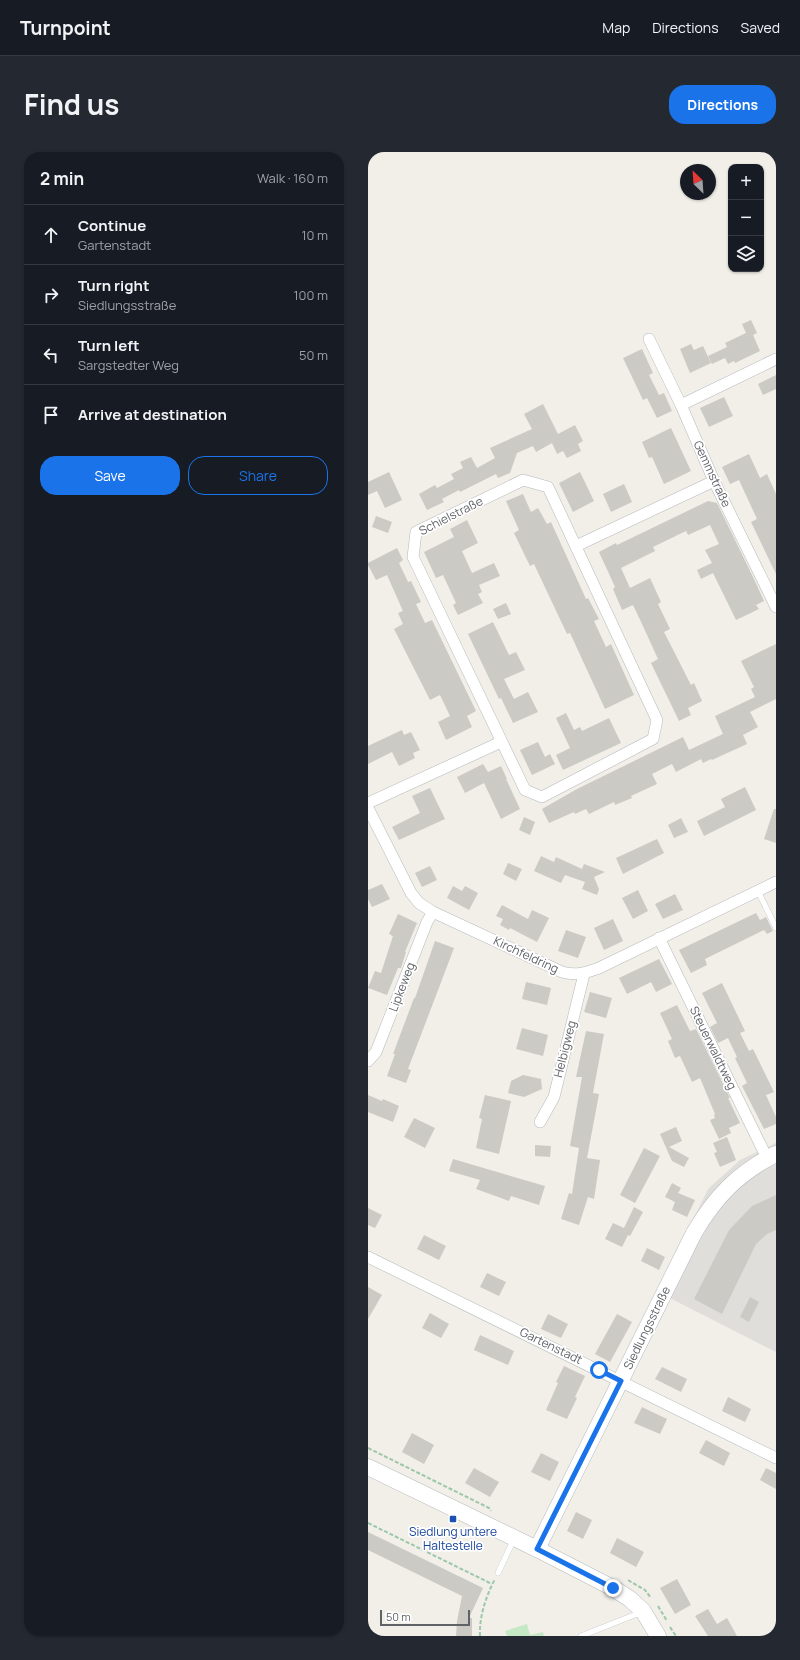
<!DOCTYPE html>
<html lang="en">
<head>
<meta charset="utf-8">
<style>
	:root { --surface:#171b24; --page:#242831; --text:#f1f3f6; --muted:#9ea1a6; --line:#363941; --accent:#1a73e8 }
	body { margin:0; font-family:Manrope,sans-serif; background:var(--page); color:var(--text) }
	.controls { position:absolute; right:12px; top:12px; display:grid; overflow:hidden; border-radius:8px; box-shadow:0 1px 3px #0004 }
	.controls button { width:36px; height:36px; display:grid; place-items:center; padding:0; border:0; border-bottom:1px solid var(--line); background:var(--surface); color:var(--text); font:20px sans-serif }
	.compass { position:absolute; left:312px; top:12px; width:36px; height:36px; border-radius:50%; background:var(--surface); box-shadow:0 1px 3px #0004; rotate:335deg }
	.scale { position:absolute; left:12px; bottom:10px; width:90px; box-sizing:border-box; padding-left:4px; border:2px solid #5f6368; border-top:0; font-size:11px; line-height:14px; white-space:nowrap; color:#5f6368; -webkit-text-stroke:3px #fff; paint-order:stroke }
	.stop { position:absolute; width:12px; height:12px; margin:-9px; border:3px solid #1a73e8; border-radius:50%; background:#fff }
	.stop.end { background:#1a73e8; border-color:#fff; box-shadow:0 1px 4px #0008 }
	.list { margin:0; padding:0; list-style:none }
	h2 { display:flex; justify-content:space-between; align-items:center; height:52px; margin:0; padding:0 16px; font-size:17px }
	h2 small { font-size:13px; font-weight:400; color:var(--muted) }
	.list li { display:grid; grid-template-columns:26px 1fr auto; gap:12px; align-items:center; box-sizing:border-box; height:60px; padding:0 16px; border-top:1px solid var(--line) }
	.list b { display:block; font-size:15px; white-space:nowrap }
	.list p { margin:0; font-size:13px; white-space:nowrap; color:var(--muted) }
	.list em { font-size:13px; font-style:normal; color:var(--muted) }
	.actions { display:flex; gap:8px; padding:12px 16px }
	.actions a { flex:1; padding:9px 0; border:1px solid var(--accent); border-radius:16px; text-align:center; font-size:14px; color:var(--accent) }
	.actions .main { background:var(--accent); color:#fff }
	.icon { flex:none; width:22px; height:22px; fill:none; stroke:currentColor; stroke-width:2; stroke-linecap:round; stroke-linejoin:round }
	.map { position:relative; flex:none; width:408px; height:1484px; overflow:hidden; border-radius:16px }
	header { display:flex; align-items:center; gap:24px; box-sizing:border-box; height:56px; padding:0 20px; background:var(--surface); border-bottom:1px solid var(--line) }
	header strong { font-size:19px }
	nav { display:flex; gap:22px; margin-inline-start:auto; font-size:14px }
	.intro { display:flex; align-items:center; justify-content:space-between; box-sizing:border-box; height:96px; padding:0 24px }
	h1 { margin:0; font-size:28px }
	.button { padding:10px 18px; border-radius:16px; background:var(--accent); color:#fff; font-size:14px; font-weight:700 }
	main { display:flex; gap:24px; padding:0 24px }
	aside { flex:1; background:var(--surface); border-radius:16px; box-shadow:0 1px 3px #0004 }
	.map>svg:first-child { display:block }
	.industrial { fill:#e0deda }
	.green { fill:#c5e8c5 }
	.building { fill:#cccac5 }
	.lines { fill:none; stroke-linecap:round; stroke-linejoin:round }
	.lane-casing { stroke:#b5b8bc; stroke-width:6 }
	.street-casing { stroke:#b5b8bc; stroke-width:12 }
	.secondary-casing { stroke:#b6babf; stroke-width:17 }
	.path { stroke:#9cc7a9; stroke-width:2; stroke-dasharray:4 2; stroke-linecap:butt }
	.lane { stroke:#fff; stroke-width:5.5 }
	.street { stroke:#fff; stroke-width:11 }
	.secondary { stroke:#fff; stroke-width:16 }
	.route { stroke:#1a73e8; stroke-width:5 }
	.transit-dot { fill:#1a4fb4; stroke:#fff; stroke-width:1.5 }
	.labels { text-anchor:middle; stroke-width:3.5; stroke-linejoin:round; paint-order:stroke }
	.street-label { font-size:12px; fill:#5f6368; stroke:#fff }
	.transit-label { font-size:12px; fill:#164399; stroke:#fff }
</style>
</head>
<body>
<header>
<strong>Turnpoint</strong>
<nav><a>Map</a><a>Directions</a><a>Saved</a></nav>
</header>
<div class="intro"><h1>Find us</h1><a class="button">Directions</a></div>
<main>
<aside>
<h2>2 min<small>Walk · 160 m</small></h2>
<ul class="list">
<li><svg class="icon" aria-label="ahead" viewBox="0 0 24 24"><path d="M12 20V5M6 11l6-6 6 6"/></svg><div><b>Continue</b><p>Gartenstadt</p></div><em>10 m</em></li>
<li><svg class="icon" aria-label="right" viewBox="0 0 24 24"><path d="M7 20v-9h11M14 6l5 5-5 5"/></svg><div><b>Turn right</b><p>Siedlungsstraße</p></div><em>100 m</em></li>
<li><svg class="icon" aria-label="left" viewBox="0 0 24 24"><path d="M17 20v-9H6M10 6l-5 5 5 5"/></svg><div><b>Turn left</b><p>Sargstedter Weg</p></div><em>50 m</em></li>
<li><svg class="icon" aria-label="arrive" viewBox="0 0 24 24"><path d="M6 21V4h12l-3 4 3 4H6"/></svg><div><b>Arrive at destination</b></div></li>
</ul>
<div class="actions"><a class="main">Save</a><a>Share</a></div>
</aside>
<div class="map">
<svg width="408" height="1484" viewBox="0 0 408 1484">
	<rect width="100%" height="100%" fill="#f1efe8"/>
	<polygon class="industrial" points="408,991 408,1200 290,1140 340,1037 372,1008"/>
	<polygon class="green" points="159,1472 162,1483 175,1480 176,1484 139,1484 137,1479"/>
	<g class="building">
		<polygon points="383,168 389,181 385,183 392,199 367,211 366,209 360,212 357,206 344,212 340,204 359,195 357,191 378,181 374,172"/>
		<polygon points="323,192 326,198 335,194 343,211 322,221 312,197"/>
		<polygon points="274,197 285,221 281,223 291,243 296,241 304,259 289,266 279,246 275,248 255,206"/>
		<polygon points="408,223 408,237 395,243 390,232"/>
		<polygon points="356,245 365,264 341,275 332,256"/>
		<polygon points="175,252 190,282 207,273 215,289 210,292 213,299 199,306 195,299 189,302 184,291 168,300 165,294 149,301 142,321 130,326 128,322 92,340 91,338 74,347 76,350 59,358 51,342 67,333 69,336 86,327 83,322 95,316 92,310 103,305 109,316 127,306 122,296 164,277 156,262"/>
		<polygon points="303,276 323,319 296,332 284,305 281,306 274,290"/>
		<polygon points="381,302 392,326 399,322 408,342 408,422 383,370 389,367 371,328 362,332 354,315"/>
		<polygon points="21,320 34,348 17,356 9,339 0,343 0,330"/>
		<polygon points="212,320 226,349 205,360 191,331"/>
		<polygon points="256,332 264,350 243,360 235,342"/>
		<polygon points="155,342 163,360 170,356 179,372 183,370 218,447 220,446 231,467 226,469 238,495 243,492 266,543 237,557 202,481 199,482 166,412 162,414 146,381 151,378 138,349"/>
		<polygon points="340,349 349,351 386,427 396,449 388,453 391,457 368,468 345,421 333,427 329,418 344,411 337,398 351,392 342,373 320,383 318,379 285,395 287,399 253,416 262,436 282,426 293,450 290,452 302,477 296,480 323,533 326,531 334,549 320,556 323,563 311,569 283,511 290,507 274,472 265,453 254,458 245,437 247,435 231,400 248,391 249,393"/>
		<polygon points="8,364 24,370 20,381 4,375"/>
		<polygon points="99,368 110,391 94,399 104,421 126,411 132,424 111,433 114,440 110,442 115,451 90,463 85,453 88,451 75,423 68,426 56,400 86,385 82,377"/>
		<polygon points="29,396 35,408 31,411 40,430 43,429 53,450 48,452 57,471 64,468 108,559 99,564 104,575 78,588 70,570 82,564 72,543 62,548 26,477 35,472 30,461 35,459 19,423 8,428 0,413 0,411"/>
		<polygon points="138,451 143,462 130,467 125,457"/>
		<polygon points="125,470 141,503 148,500 157,518 136,527 146,547 160,540 170,560 145,571 133,546 131,547 100,482"/>
		<polygon points="408,492 408,547 382,560 390,575 375,583 379,592 344,608 343,607 335,611 333,607 308,620 304,612 284,622 289,632 263,644 264,646 247,653 246,650 221,662 218,657 207,662 206,660 181,671 174,657 209,637 315,585 321,598 355,582 347,564 387,545 383,537 386,535 373,509"/>
		<polygon points="198,561 206,578 212,575 214,579 241,566 253,591 195,618 188,603 202,596 188,566"/>
		<polygon points="34,578 36,583 43,580 52,598 45,601 47,606 31,614 24,600 0,612 0,594"/>
		<polygon points="170,590 177,605 182,602 187,612 164,623 152,598"/>
		<polygon points="115,612 120,620 133,614 139,627 138,627 152,657 133,667 116,631 97,641 89,625"/>
		<polygon points="377,635 388,658 336,684 329,669 357,655 353,647"/>
		<polygon points="62,636 77,667 31,688 24,675 52,661 44,644"/>
		<polygon points="406,657 408,657 408,691 396,687"/>
		<polygon points="156,665 167,670 162,683 151,678"/>
		<polygon points="313,666 320,680 306,686 300,673"/>
		<polygon points="289,687 296,701 255,722 248,706"/>
		<polygon points="173,704 186,710 188,705 214,717 216,712 237,720 226,725 231,737 229,743 214,737 217,730 197,723 193,731 166,719"/>
		<polygon points="140,711 154,717 148,729 135,722"/>
		<polygon points="62,714 69,728 54,735 47,721"/>
		<polygon points="14,732 22,747 4,755 0,747 0,738"/>
		<polygon points="85,734 94,739 97,734 110,741 101,758 79,746"/>
		<polygon points="270,738 280,759 265,767 254,746"/>
		<polygon points="307,742 315,758 295,767 287,752"/>
		<polygon points="134,753 160,767 164,758 181,766 169,790 142,776 141,778 132,773 135,767 128,764"/>
		<polygon points="388,761 392,768 398,765 405,779 399,782 396,778 337,807 339,813 323,821 311,798"/>
		<polygon points="30,762 49,771 37,800 38,800 33,816 30,816 19,843 0,836 7,819 13,821 25,784 21,782"/>
		<polygon points="245,767 255,789 236,798 226,776"/>
		<polygon points="198,778 218,785 210,806 190,799"/>
		<polygon points="67,789 86,796 40,917 43,918 38,931 19,924 27,902 25,902 46,846 47,846"/>
		<polygon points="291,807 304,832 288,840 283,830 259,842 251,826"/>
		<polygon points="158,830 183,836 179,853 154,847"/>
		<polygon points="354,831 377,879 372,881 381,899 385,897 406,940 398,943 408,965 408,972 396,977 374,934 379,931 367,906 369,905 360,886 350,891 342,875 349,871 334,841"/>
		<polygon points="222,840 244,846 238,866 216,860"/>
		<polygon points="309,853 322,879 328,877 362,946 360,946 372,971 361,976 363,981 351,987 342,968 347,966 346,963 347,962 332,926 324,930 312,904 307,906 300,889 304,887 292,861"/>
		<polygon points="154,876 180,883 175,904 148,897"/>
		<polygon points="218,879 236,882 225,941 231,942 219,1006 232,1008 226,1047 220,1045 211,1073 193,1067 201,1041 204,1042 211,996 202,994 214,925 208,925"/>
		<polygon points="155,923 173,927 174,937 156,945 140,941 143,929"/>
		<polygon points="0,943 14,949 15,947 31,954 25,970 0,960"/>
		<polygon points="117,943 143,949 131,1002 108,996 114,967 111,966"/>
		<polygon points="46,966 67,976 57,996 36,985"/>
		<polygon points="308,975 314,989 301,995 321,1006 316,1015 304,1009 292,982"/>
		<polygon points="359,985 368,1008 352,1015 346,1001 349,1000 345,991"/>
		<polygon points="167,993 183,994 182,1005 167,1004"/>
		<polygon points="276,996 292,1004 267,1051 252,1043"/>
		<polygon points="85,1007 177,1034 171,1053 143,1044 141,1049 108,1037 112,1028 81,1019"/>
		<polygon points="304,1031 313,1036 310,1041 327,1048 319,1065 304,1058 307,1050 297,1045"/>
		<polygon points="408,1043 408,1078 399,1082 388,1092 354,1162 326,1147 361,1078 384,1054"/>
		<polygon points="266,1055 275,1060 262,1084 260,1083 254,1095 237,1087 245,1071 256,1076"/>
		<polygon points="0,1056 14,1063 7,1076 0,1073"/>
		<polygon points="56,1083 78,1094 71,1108 49,1097"/>
		<polygon points="279,1096 297,1105 291,1118 273,1109"/>
		<polygon points="119,1121 138,1130 131,1144 112,1135"/>
		<polygon points="0,1135 14,1143 0,1167"/>
		<polygon points="382,1145 391,1150 381,1170 372,1165"/>
		<polygon points="62,1161 81,1172 73,1186 54,1176"/>
		<polygon points="180,1162 200,1172 193,1186 173,1177"/>
		<polygon points="249,1162 264,1170 242,1210 227,1202"/>
		<polygon points="112,1183 146,1199 140,1213 106,1198"/>
		<polygon points="196,1214 217,1224 207,1245 209,1246 199,1267 178,1258 190,1231 188,1230"/>
		<polygon points="294,1215 319,1227 313,1240 287,1227"/>
		<polygon points="360,1245 383,1257 377,1270 354,1259"/>
		<polygon points="274,1255 299,1267 292,1282 266,1271"/>
		<polygon points="44,1281 66,1293 56,1312 34,1300"/>
		<polygon points="338,1288 362,1301 356,1314 331,1301"/>
		<polygon points="173,1301 191,1310 182,1329 163,1320"/>
		<polygon points="106,1316 131,1330 122,1345 97,1331"/>
		<polygon points="398,1316 408,1321 408,1337 392,1328"/>
		<polygon points="208,1360 224,1368 215,1387 199,1379"/>
		<polygon points="0,1380 115,1436 101,1466 104,1466 104,1484 88,1484 89,1469 94,1444 0,1398"/>
		<polygon points="249,1386 276,1400 268,1415 242,1401"/>
		<polygon points="309,1427 323,1453 307,1462 292,1436"/>
		<polygon points="340,1457 349,1472 359,1466 369,1484 340,1484 327,1464"/>
	</g>
	<g class="lines">
		<g class="lane-casing">
			<g id="lane">
				<polyline points="390,739 408,776"/>
				<polyline points="130,1421 146,1387"/>
				<polyline points="213,1484 274,1460"/>
			</g>
		</g>
		<g class="street-casing">
			<g id="street">
				<polyline points="281,187 313,253 346,329 408,455"/>
				<polyline points="313,253 408,207"/>
				<polygon points="155,328 180,335 289,568 285,587 174,645 157,638 45,405 48,380"/>
				<polyline points="208,394 346,329"/>
				<polyline points="0,651 133,590"/>
				<path d="M0,656L43,741L51,751L65,760L194,820C208,824 217,821 231,816L408,730"/>
				<polyline points="291,786 399,1006"/>
				<polyline points="0,909 8,900 59,770 65,760"/>
				<polyline points="172,970 186,945 216,822"/>
				<polyline points="0,1105 408,1306"/>
			</g>
		</g>
		<g class="secondary-casing">
			<g id="secondary">
				<polyline points="0,1315 169,1397 245,1436 262,1447 275,1459 290,1484"/>
				<path d="M169,1397L326,1081C347,1045 370,1021 408,1002"/>
			</g>
		</g>
		<g class="path">
			<polyline points="0,1296 121,1356 123,1359"/>
			<polyline points="0,1371 124,1432"/>
			<polyline points="260,1428 277,1438 283,1446"/>
			<polyline points="290,1454 299,1469"/>
			<polyline points="302,1475 308,1484"/>
			<path d="M112,1484C111,1465 118,1444 127,1427"/>
		</g>
		<use href="#lane" class="lane"/>
		<use href="#street" class="street"/>
		<use href="#secondary" class="secondary"/>
	</g>
	<g class="lines">
		<polyline class="route" points="231,1218 253,1229 169,1397 245,1436"/>
	</g>
	<rect class="transit-dot" x="81" y="1363" width="8" height="8" rx="2"/>
	<g class="labels">
		<g class="street-label">
			<text transform="translate(344 322) rotate(65)" y="4">Gemmstraße</text>
			<text transform="translate(83 364) rotate(-27)" y="4">Schielstraße</text>
			<text transform="translate(158 803) rotate(25)" y="4">Kirchfeldring</text>
			<text transform="translate(34 835) rotate(-69)" y="4">Lipkeweg</text>
			<text transform="translate(345 896) rotate(64)" y="4">Steuerwaldtweg</text>
			<text transform="translate(197 897) rotate(-76)" y="4">Helbigweg</text>
			<text transform="translate(279 1176) rotate(-64)" y="4">Siedlungsstraße</text>
			<text transform="translate(183 1194) rotate(26)" y="4">Gartenstadt</text>
		</g>
		<g class="transit-label">
			<text x="85" y="1384">Siedlung untere<tspan x="85" dy="14">Haltestelle</tspan></text>
		</g>
	</g>
</svg>
<div class="controls">
<button>+</button>
<button>−</button>
<button><svg class="icon" aria-label="layers" viewBox="0 0 24 24"><path d="M12 4l9 5-9 5-9-5zM3 14l9 5 9-5"/></svg></button>
</div>
<svg class="compass" viewBox="-18 -18 36 36"><path d="M0-13l5 13h-10z" fill="#e53935"/><path d="M0 13l5-13h-10z" fill="#9ea1a6"/></svg>
<div class="scale">50 m</div>
<div class="stop" style="left:231px;top:1218px"></div>
<div class="stop end" style="left:245px;top:1436px"></div>
</div>
</main>
</body>
</html>
